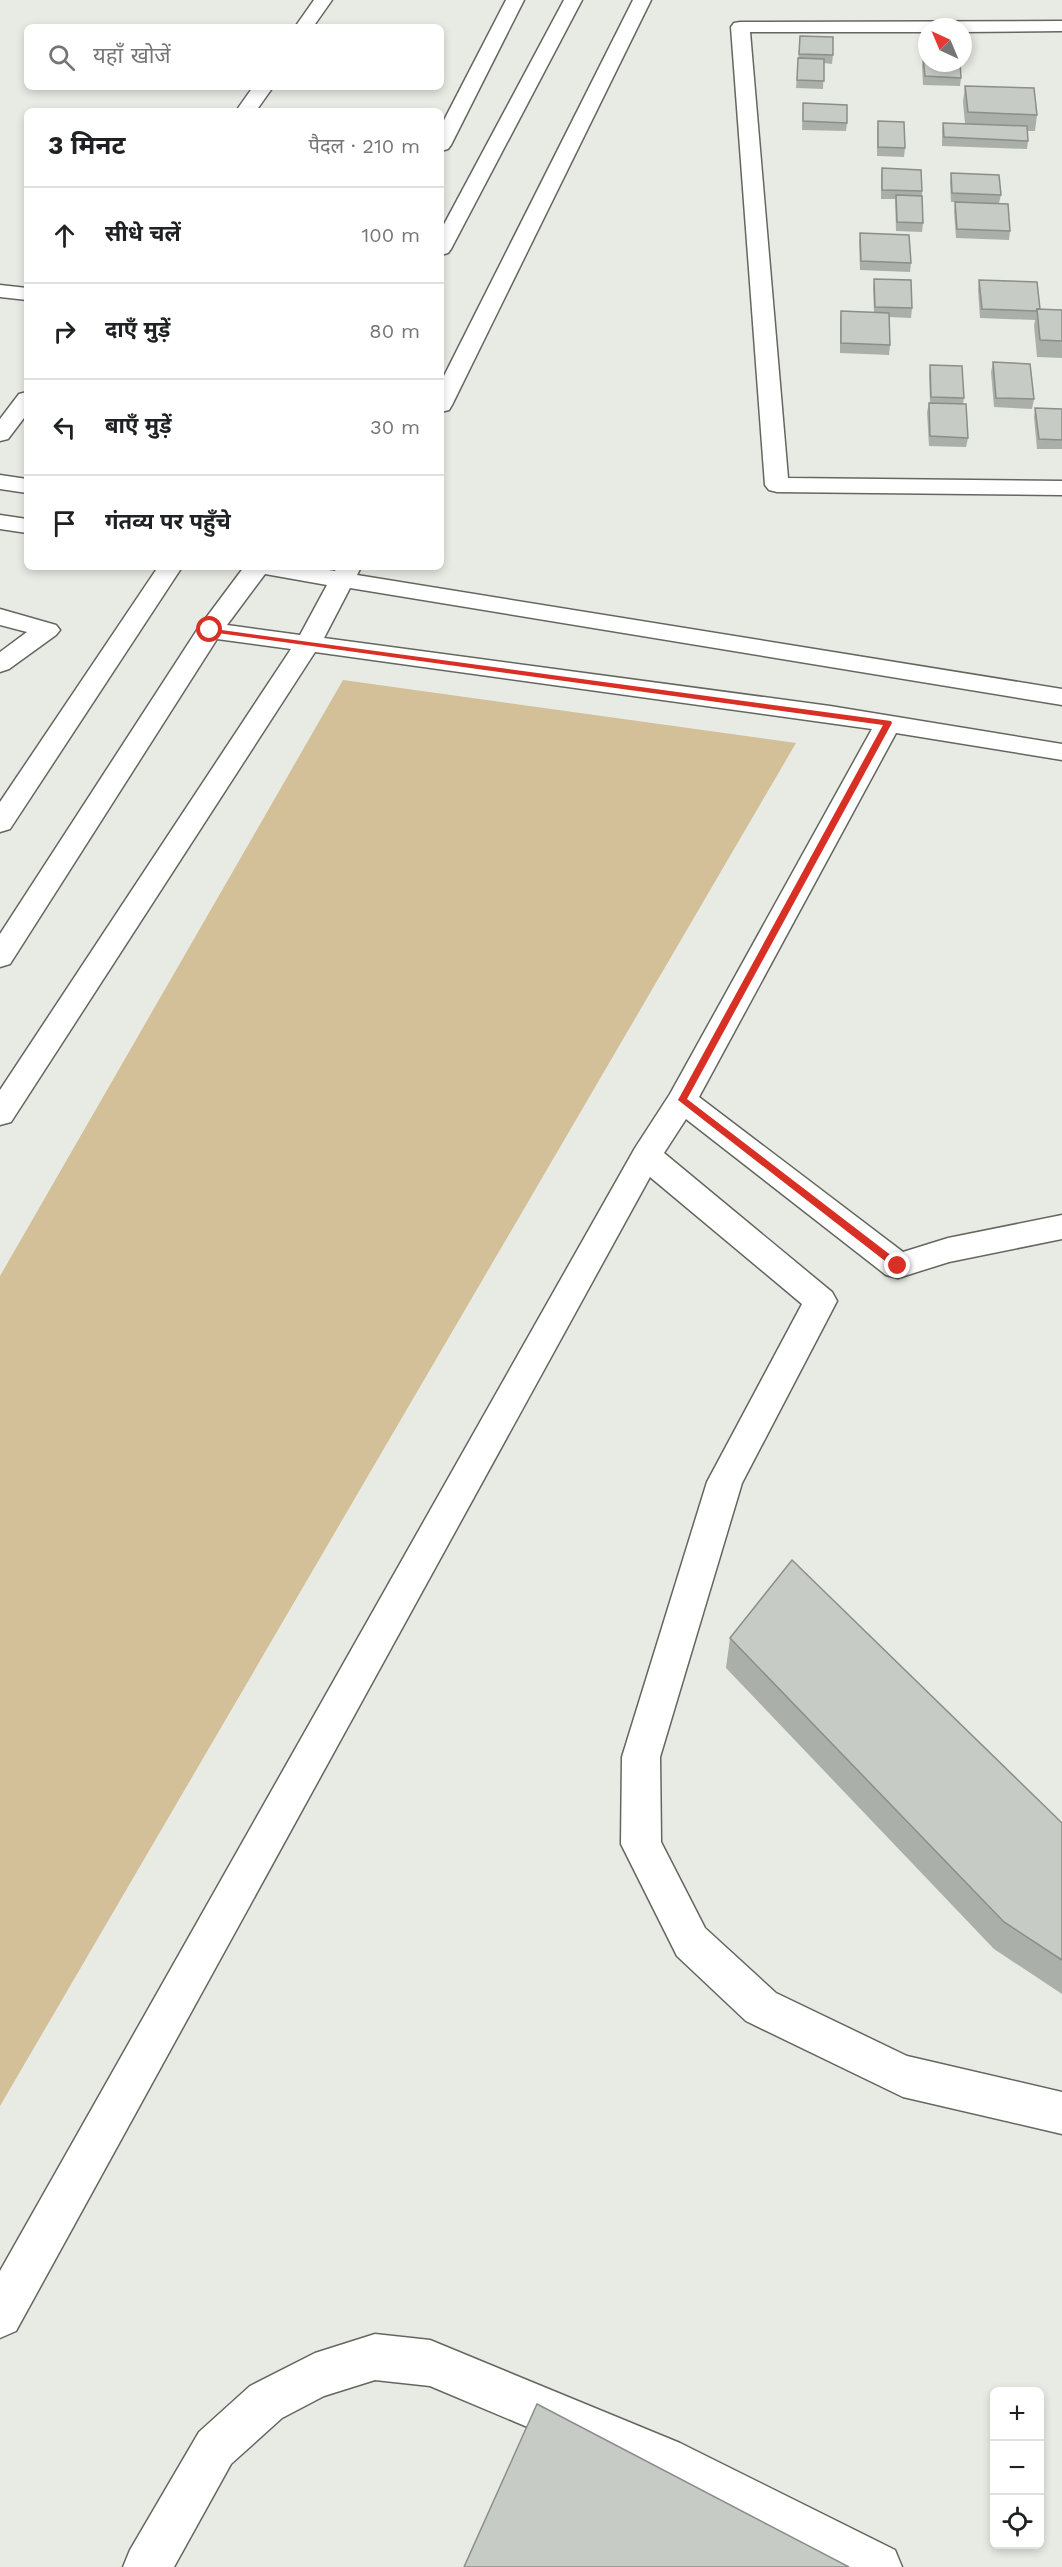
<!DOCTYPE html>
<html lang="hi">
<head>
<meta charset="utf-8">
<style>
	:root { --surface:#fff; --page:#f2f2f2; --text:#202124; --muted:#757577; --line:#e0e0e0 }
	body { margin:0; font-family:"Work Sans","Noto Sans Devanagari",sans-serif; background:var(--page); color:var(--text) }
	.controls { position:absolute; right:18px; bottom:18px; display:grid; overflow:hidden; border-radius:9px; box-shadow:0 3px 9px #0003 }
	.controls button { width:54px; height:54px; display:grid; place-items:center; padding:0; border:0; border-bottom:2px solid var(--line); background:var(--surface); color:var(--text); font:30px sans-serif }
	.compass { position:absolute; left:918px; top:18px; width:54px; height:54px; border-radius:50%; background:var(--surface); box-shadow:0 3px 9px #0003; rotate:316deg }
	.stop { position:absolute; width:18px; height:18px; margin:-14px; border:4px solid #d93025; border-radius:50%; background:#fff }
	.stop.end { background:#d93025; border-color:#fff; box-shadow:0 2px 6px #0008 }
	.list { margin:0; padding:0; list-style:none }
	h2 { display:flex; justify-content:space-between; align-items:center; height:78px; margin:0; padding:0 24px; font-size:26px }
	h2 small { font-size:20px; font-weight:400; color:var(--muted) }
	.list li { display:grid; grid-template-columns:39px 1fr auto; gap:18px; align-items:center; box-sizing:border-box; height:96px; padding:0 24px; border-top:2px solid var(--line) }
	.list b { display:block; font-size:22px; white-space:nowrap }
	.list em { font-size:20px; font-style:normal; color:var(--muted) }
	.icon { flex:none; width:33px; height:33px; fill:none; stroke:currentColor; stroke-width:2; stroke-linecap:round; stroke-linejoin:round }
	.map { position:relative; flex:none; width:1062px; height:2567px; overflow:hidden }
	.search { position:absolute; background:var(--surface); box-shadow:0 3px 9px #0003; left:24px; top:24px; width:420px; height:66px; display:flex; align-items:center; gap:15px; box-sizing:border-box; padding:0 21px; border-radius:9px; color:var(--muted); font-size:22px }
	.panel { position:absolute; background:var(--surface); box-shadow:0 3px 9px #0003; left:24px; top:108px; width:420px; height:462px; border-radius:9px }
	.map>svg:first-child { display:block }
	.green { fill:#d3bf98 }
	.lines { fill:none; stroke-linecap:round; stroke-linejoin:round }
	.minor-casing { stroke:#646760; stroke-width:3 }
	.minor { fill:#fff; fill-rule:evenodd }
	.wall { fill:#aaafa9 }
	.building { fill:#c6cbc5; stroke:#8b8e8a; stroke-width:1.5 }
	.route { fill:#d93025 }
</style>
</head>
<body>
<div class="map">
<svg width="1062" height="2567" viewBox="0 0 1062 2567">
	<rect width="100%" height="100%" fill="#e8ebe3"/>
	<polygon class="green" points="343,680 796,743 0,2106 0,1276"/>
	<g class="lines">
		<g class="minor-casing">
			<g id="minor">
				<polygon points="314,0 332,0 313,27 295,27"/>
				<polygon points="506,0 524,0 451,145 448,149 441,151 441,126"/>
				<polygon points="564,0 582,0 451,249 448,253 441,255 441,230"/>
				<polygon points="633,0 651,0 452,405 449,410 441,412 441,382"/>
				<polygon points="1062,21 1062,31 963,32 963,27 927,27 927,32 750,32 788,478 1062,481 1062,495 777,492 769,490 765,485 731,27 734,23 740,22"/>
				<polygon points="253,87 273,87 256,111 236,111"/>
				<polygon points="0,285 27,288 27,300 0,297"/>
				<polygon points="27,392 27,414 8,439 0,441 0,419 19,394"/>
				<polygon points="0,475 27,479 27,493 0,489"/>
				<polygon points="0,515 27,519 27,533 0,529"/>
				<polygon points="158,567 182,567 10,829 0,832 0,802"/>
				<path d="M244,567H310L335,571L337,567H361L357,575L1062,689V705L350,588L324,638L830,706L1062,744V760L896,733L699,1097L903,1252L948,1238L1062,1215V1239L949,1262L898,1278L886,1275L686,1119L664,1153L832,1292L837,1301L742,1483L660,1757L661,1842L705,1928L776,1993L907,2056L1062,2092V2134L903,2097L746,2021L677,1956L621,1844L622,1757L707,1482L802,1304L650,1177L16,2331L0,2338V2271L635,1148L670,1094L872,729L315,652L11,1122L0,1125V1090L291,649L217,639L10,964L0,967V934L197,630ZM265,574L327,585L300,635L227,625Z"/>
				<polygon points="0,609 56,625 60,630 56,635 9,669 0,672 0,652 27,632 0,625"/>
				<polygon points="375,2334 430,2340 680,2443 895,2550 902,2567 827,2567 646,2477 430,2386 375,2380 324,2396 282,2418 231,2464 174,2567 123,2567 130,2550 199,2432 250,2386 315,2353"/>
			</g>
		</g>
		<use href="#minor" class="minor"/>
	</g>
	<g class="wall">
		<polygon points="800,36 833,55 832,64 824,63 823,89 796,88"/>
		<polygon points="927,41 927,63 961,78 960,86 923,85 922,65 923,56 926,56 926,49"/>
		<polygon points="965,86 1037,115 1035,131 1027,131 1028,141 1027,149 942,146 942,131 943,123 965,123 963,102"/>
		<polygon points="803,103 847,123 846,131 802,130"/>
		<polygon points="878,121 905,148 904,157 877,156 877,130"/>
		<polygon points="882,168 922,191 923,223 922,232 896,231 895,199 881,199 881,177"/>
		<polygon points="951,173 1001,195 999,203 1010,231 1009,240 956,238 954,211 955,202 961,202 951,202 950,182"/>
		<polygon points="860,233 911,263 910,272 860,270 859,242"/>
		<polygon points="874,279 912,308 911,318 889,317 890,345 889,355 840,353 840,321 841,311 874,313 873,288"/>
		<polygon points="979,280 1040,309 1062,310 1062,358 1037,357 1034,326 1035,320 980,318 978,289"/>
		<polygon points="993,362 1034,399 1032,409 994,407 991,372"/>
		<polygon points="930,365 964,398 963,404 968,438 966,447 929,446 927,412 929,403 930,403 929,374"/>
		<polygon points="1035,408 1062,409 1062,449 1037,449 1034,417"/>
		<polygon points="730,1638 1062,1823 1062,1994 994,1949 726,1668"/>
	</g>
	<g class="building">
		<polygon points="800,36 833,37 833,55 799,54"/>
		<polygon points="923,56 927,56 927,63 960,63 961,78 925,76"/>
		<polygon points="798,58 824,59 824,81 797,80"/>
		<polygon points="965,86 1034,88 1037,115 968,112"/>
		<polygon points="803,103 847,105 847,123 803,121"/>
		<polygon points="878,121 904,122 905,148 878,147"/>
		<polygon points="943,123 1027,126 1028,141 944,137"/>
		<polygon points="882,168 921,170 922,191 882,190"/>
		<polygon points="951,173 999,175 1001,195 952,193"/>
		<polygon points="896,195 922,196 923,223 897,222"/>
		<polygon points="955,202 1008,204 1010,231 957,229"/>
		<polygon points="860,233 909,235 911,263 861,261"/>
		<polygon points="874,279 911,280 912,308 875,307"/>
		<polygon points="979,280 1037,282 1040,309 1037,309 1036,311 982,309"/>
		<polygon points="1037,309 1062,310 1062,341 1040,340"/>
		<polygon points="841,311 889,313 890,345 841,343"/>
		<polygon points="993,362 1030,364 1034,399 996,398"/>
		<polygon points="930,365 962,366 964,398 931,397"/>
		<polygon points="929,403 966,404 968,438 930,436"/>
		<polygon points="1035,408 1062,409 1062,440 1039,439"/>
		<polygon points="792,1560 1062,1823 1062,1960 1004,1922 730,1638"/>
		<polygon points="537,2404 849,2567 464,2567"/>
	</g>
	<polygon class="route" points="207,628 891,721 892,723 687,1099 901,1263 901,1268 894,1268 678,1100 883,725 210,632 207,631"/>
</svg>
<div class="controls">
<button>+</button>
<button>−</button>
<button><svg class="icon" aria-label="locate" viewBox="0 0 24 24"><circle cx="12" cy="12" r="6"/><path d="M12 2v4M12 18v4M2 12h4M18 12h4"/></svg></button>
</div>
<svg class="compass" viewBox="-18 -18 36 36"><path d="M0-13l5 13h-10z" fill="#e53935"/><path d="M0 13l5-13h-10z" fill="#757577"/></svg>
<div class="stop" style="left:210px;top:630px"></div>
<div class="stop end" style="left:898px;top:1266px"></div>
<div class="search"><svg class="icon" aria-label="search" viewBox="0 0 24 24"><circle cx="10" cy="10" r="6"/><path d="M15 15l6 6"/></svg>यहाँ खोजें</div>
<section class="panel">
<h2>3 मिनट<small>पैदल · 210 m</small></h2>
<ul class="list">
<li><svg class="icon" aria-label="ahead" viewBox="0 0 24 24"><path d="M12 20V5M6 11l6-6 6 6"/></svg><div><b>सीधे चलें</b></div><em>100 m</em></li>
<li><svg class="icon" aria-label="right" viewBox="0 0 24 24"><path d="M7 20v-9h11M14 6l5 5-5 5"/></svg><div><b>दाएँ मुड़ें</b></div><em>80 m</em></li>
<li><svg class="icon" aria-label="left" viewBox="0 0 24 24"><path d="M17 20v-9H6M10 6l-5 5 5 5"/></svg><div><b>बाएँ मुड़ें</b></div><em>30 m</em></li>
<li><svg class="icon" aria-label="arrive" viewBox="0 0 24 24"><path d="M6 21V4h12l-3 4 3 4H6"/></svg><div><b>गंतव्य पर पहुँचे</b></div></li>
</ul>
</section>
</div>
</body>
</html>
